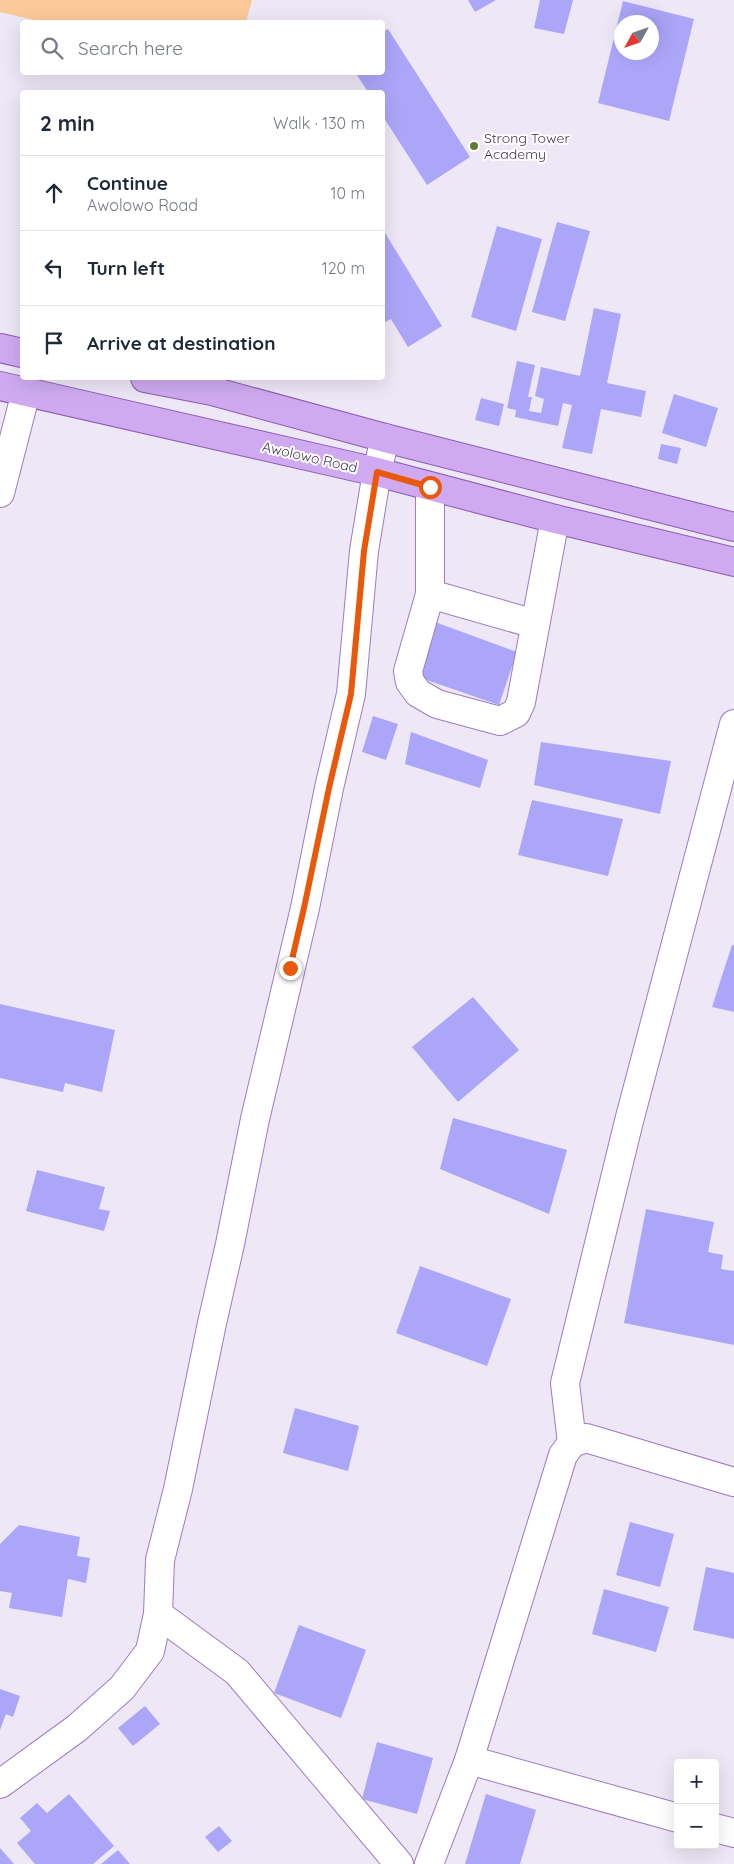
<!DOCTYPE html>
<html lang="en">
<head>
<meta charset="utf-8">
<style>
	:root { --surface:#fff; --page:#f2f2f3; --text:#1f2937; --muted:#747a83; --line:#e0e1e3 }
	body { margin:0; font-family:Quicksand,sans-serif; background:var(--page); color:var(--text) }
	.controls { position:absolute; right:15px; bottom:15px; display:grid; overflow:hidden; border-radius:5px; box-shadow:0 5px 20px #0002 }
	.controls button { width:45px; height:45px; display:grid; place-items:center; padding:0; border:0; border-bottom:1px solid var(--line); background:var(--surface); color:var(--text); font:25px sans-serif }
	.compass { position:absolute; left:614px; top:15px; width:45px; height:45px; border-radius:50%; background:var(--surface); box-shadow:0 5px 20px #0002; rotate:230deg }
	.stop { position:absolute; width:15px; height:15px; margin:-11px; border:4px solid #ea580c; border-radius:50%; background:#fff }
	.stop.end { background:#ea580c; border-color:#fff; box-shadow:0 1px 5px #0008 }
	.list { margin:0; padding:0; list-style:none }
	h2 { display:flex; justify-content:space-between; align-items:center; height:65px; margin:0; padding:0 20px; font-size:21px }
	h2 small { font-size:16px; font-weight:400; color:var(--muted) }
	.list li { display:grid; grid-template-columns:32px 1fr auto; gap:15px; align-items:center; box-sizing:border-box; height:75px; padding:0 20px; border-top:1px solid var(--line) }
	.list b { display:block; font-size:19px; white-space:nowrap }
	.list p { margin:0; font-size:16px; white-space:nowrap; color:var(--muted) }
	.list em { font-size:16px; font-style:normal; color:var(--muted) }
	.icon { flex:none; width:28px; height:28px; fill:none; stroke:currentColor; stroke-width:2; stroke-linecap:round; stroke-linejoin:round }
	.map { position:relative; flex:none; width:734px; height:1864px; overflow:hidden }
	.search { position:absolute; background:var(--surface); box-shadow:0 5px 20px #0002; left:20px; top:20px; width:365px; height:55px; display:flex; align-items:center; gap:12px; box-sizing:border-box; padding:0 18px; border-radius:5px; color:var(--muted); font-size:19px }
	.panel { position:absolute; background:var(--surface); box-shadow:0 5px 20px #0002; left:20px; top:90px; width:365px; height:290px; border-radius:5px }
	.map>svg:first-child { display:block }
	.green { fill:#fac997 }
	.building { fill:#aca6f9; fill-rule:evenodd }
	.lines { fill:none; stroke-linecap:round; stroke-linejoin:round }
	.minor-casing { stroke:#9f7bc2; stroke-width:30 }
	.major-casing { stroke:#8a5cb3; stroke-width:30 }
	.minor { stroke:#fff; stroke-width:28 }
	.major { stroke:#cfaaf0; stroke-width:28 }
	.route { stroke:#ea580c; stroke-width:6 }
	.poi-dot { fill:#627e32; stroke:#fff; stroke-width:2 }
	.labels { text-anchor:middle; stroke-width:4; stroke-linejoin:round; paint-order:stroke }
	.poi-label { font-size:14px; fill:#443553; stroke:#fff; text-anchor:start }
	.street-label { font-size:14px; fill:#443553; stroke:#fff }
</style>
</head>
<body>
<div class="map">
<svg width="734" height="1864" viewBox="0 0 734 1864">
	<rect width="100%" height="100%" fill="#eee7f6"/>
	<polygon class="green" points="0,0 252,0 246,22 42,22 0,12"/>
	<g class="building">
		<polygon points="468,0 496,0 475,12"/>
		<polygon points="540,0 573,0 564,34 534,28"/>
		<path d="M623,1L694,19L669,121L598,103ZM622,22H652V52H622Z"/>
		<polygon points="388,29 470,157 427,185 382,115 382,92 368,92 355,72 382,72 382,32"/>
		<polygon points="557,222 590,231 565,321 532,312"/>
		<polygon points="497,226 542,239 516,331 471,317"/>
		<polygon points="382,228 442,326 408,347 391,319 382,324"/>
		<polygon points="594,308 621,314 607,383 646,391 641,417 601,409 592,454 562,448 572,405 563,403 558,426 515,417 516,410 507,408 517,361 535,365 528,397 532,397 529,411 541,413 544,399 535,396 541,367 580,376"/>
		<polygon points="674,394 718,408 706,447 662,433"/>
		<polygon points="481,398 504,404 499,426 475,420"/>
		<polygon points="661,444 681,448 677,464 658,459"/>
		<polygon points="435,622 517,652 499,705 418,677"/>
		<polygon points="373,716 398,724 386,760 362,752"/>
		<polygon points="411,732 488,760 480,788 405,764"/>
		<polygon points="541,742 671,761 660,814 534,785"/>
		<polygon points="532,800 623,819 608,876 518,855"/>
		<polygon points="732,945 734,945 734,1012 712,1007"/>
		<polygon points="473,997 519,1050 458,1102 412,1047"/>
		<polygon points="0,1004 115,1030 102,1092 65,1083 63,1092 0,1078"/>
		<polygon points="453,1118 567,1150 549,1214 440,1169"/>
		<polygon points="37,1170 105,1187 99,1209 110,1211 104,1231 26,1211"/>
		<polygon points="646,1209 714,1222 708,1252 723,1255 721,1269 734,1271 734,1345 624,1323"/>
		<polygon points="420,1266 511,1299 487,1366 396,1333"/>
		<polygon points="295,1408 359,1426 348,1471 283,1453"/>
		<polygon points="630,1522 674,1534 660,1587 616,1575"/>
		<polygon points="19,1525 80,1537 77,1556 90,1558 86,1583 68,1579 62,1617 9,1608 12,1593 0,1591 0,1544"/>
		<polygon points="706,1567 734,1573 734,1639 693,1630"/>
		<polygon points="604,1589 669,1607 656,1652 592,1634"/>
		<polygon points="299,1625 366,1650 341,1718 274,1693"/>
		<polygon points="0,1689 20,1696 13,1717 6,1714 0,1730"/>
		<polygon points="145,1706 160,1724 133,1746 118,1728"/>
		<polygon points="377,1742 433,1758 417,1814 362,1799"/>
		<polygon points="69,1794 114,1846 93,1864 35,1864 17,1843 31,1831 20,1818 37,1803 47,1813"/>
		<polygon points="486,1794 536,1810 520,1864 465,1864"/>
		<polygon points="219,1826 232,1841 218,1852 205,1837"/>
		<polygon points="0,1848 14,1864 0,1864"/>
		<polygon points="118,1850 130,1864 101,1864"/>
	</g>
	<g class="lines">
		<g class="minor-casing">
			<g id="minor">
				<polyline points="430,487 430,594 408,671 410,682 418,693 437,704 500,721 516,713 521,702 555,519"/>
				<polyline points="0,493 26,392"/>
				<polyline points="430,594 535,624"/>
				<polyline points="572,1443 565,1383 629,1121 734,724"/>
				<polyline points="158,1614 237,1672 399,1864"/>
				<polyline points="469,1760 678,1818"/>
				<polyline points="0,1784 77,1728 122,1688 150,1651 158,1614 160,1560 178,1489 212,1323 230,1244 255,1119 305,908 329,788 351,694 364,551 377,472 385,438"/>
				<polyline points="715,1828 734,1833"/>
				<polyline points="429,1864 469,1760 563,1455 572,1443 586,1438 734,1482"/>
			</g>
		</g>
		<g class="major-casing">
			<g id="major">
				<polyline points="0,348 22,353"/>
				<polyline points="145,378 212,391 385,438 734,527"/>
				<polyline points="0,386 377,472 555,519 734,562"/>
			</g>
		</g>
		<use href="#minor" class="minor"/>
		<use href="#major" class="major"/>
	</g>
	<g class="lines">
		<polyline class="route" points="290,968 304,908 329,788 351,694 364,551 377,472 430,487"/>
	</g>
	<circle class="poi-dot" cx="474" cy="146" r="5"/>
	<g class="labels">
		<g class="poi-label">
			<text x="484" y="143">Strong Tower<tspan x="484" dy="16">Academy</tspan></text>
		</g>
		<g class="street-label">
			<text transform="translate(310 457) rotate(13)" y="5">Awolowo Road</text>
		</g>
	</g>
</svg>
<div class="controls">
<button>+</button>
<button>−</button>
</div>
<svg class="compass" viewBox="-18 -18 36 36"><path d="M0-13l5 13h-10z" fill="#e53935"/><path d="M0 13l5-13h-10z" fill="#747a83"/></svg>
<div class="stop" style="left:430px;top:487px"></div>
<div class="stop end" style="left:290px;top:968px"></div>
<div class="search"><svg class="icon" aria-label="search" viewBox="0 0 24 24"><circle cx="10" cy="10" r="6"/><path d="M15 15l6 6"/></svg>Search here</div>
<section class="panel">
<h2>2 min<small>Walk · 130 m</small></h2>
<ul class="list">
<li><svg class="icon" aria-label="ahead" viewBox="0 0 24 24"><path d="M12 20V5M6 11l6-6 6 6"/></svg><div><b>Continue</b><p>Awolowo Road</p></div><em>10 m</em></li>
<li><svg class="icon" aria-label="left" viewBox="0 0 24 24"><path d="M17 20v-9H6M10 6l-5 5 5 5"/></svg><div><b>Turn left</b></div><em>120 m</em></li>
<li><svg class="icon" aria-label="arrive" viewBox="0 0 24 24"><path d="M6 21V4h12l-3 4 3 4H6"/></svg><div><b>Arrive at destination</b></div></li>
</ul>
</section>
</div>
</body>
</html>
